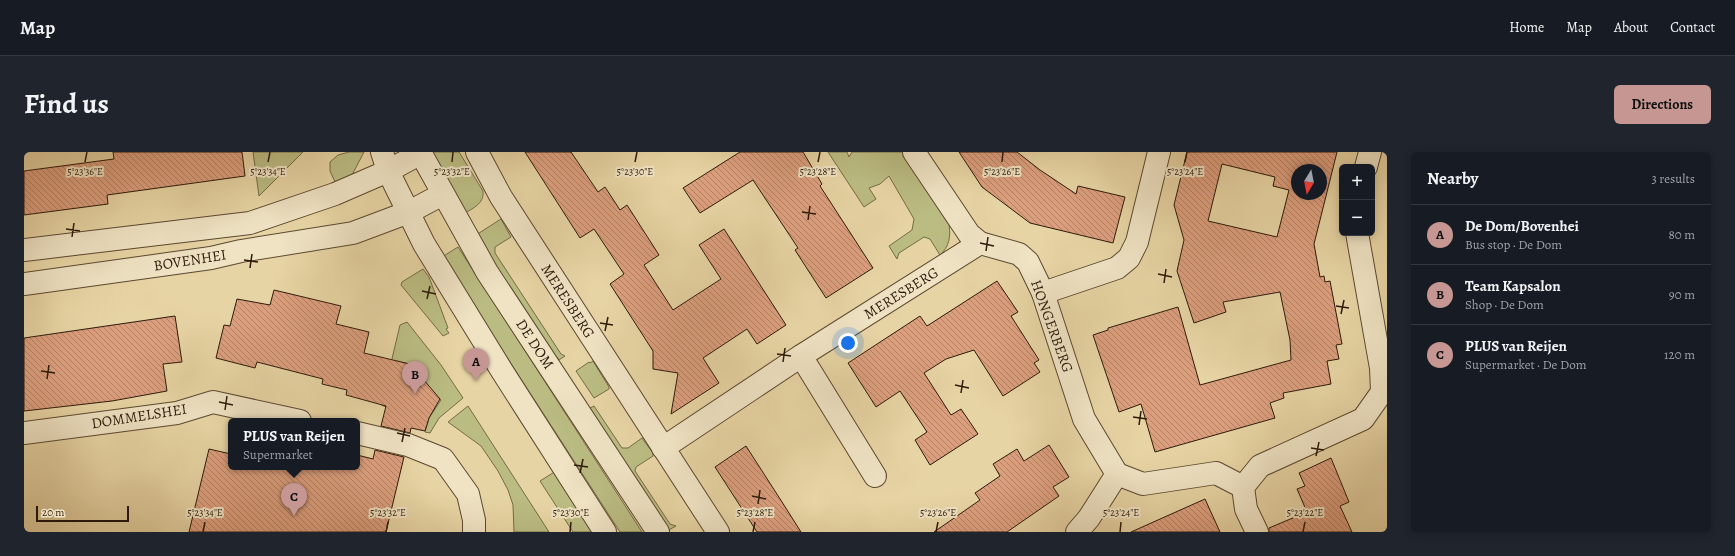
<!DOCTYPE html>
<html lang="en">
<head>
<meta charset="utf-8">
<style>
	:root { --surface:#171b24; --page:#20242c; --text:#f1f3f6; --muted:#9ea1a6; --line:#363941; --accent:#c59692 }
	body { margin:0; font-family:Alegreya,serif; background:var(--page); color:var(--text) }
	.controls { position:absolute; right:12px; top:12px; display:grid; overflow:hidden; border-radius:6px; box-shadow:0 2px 10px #0003 }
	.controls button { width:36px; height:36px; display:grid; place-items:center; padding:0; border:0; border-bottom:1px solid var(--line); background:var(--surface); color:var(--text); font:20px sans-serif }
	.compass { position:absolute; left:1267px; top:12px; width:36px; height:36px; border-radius:50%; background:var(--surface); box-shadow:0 2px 10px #0003; rotate:190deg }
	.scale { position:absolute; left:12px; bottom:10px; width:93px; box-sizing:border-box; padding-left:4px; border:2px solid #2d1a0a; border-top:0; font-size:11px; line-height:14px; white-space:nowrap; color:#2d1a0a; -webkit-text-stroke:3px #efe3c4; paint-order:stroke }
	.you { position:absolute; left:824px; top:191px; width:14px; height:14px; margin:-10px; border:3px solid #fff; border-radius:50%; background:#1a73e8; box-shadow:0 0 0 6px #1a73e833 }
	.badge { display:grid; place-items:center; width:26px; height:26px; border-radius:50%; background:var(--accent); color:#111; font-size:13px; font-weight:700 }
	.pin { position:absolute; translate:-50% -33px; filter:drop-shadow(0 1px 2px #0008) }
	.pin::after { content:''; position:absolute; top:21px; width:14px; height:12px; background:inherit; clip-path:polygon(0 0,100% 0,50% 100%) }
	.popup { position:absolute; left:204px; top:266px; width:132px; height:52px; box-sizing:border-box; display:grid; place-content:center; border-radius:6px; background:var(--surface); filter:drop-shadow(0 1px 3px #0005); font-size:13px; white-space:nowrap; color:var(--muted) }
	.popup b { font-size:15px; color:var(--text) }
	.popup::after { content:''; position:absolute; left:50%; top:100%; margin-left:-8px; border:8px solid transparent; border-top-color:var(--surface) }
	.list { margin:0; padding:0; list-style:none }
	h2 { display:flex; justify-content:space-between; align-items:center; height:52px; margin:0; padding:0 16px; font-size:17px }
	h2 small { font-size:13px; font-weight:400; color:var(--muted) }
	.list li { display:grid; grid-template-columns:26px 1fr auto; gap:12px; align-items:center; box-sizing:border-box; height:60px; padding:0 16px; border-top:1px solid var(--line) }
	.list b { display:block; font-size:15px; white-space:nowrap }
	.list p { margin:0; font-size:13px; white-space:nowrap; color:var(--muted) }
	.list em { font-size:13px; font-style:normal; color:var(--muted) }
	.map { position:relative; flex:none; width:1363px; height:380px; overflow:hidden; border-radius:6px }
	header { display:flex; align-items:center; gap:24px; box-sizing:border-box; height:56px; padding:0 20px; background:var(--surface); border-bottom:1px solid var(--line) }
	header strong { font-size:19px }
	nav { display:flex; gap:22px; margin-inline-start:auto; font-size:14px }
	.intro { display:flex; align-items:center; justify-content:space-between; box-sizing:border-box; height:96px; padding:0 24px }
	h1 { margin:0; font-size:28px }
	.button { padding:10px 18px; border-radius:6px; background:var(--accent); color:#111; font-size:14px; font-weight:700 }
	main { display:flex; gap:24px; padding:0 24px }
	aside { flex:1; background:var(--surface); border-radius:6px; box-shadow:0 2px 10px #0003 }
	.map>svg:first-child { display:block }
	.green { fill:#babc82; stroke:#746b46 }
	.building { fill:url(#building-back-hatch); stroke:#2d1a0a; fill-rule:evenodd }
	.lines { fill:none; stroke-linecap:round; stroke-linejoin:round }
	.minor-casing { stroke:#5c4830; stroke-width:24 }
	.minor { stroke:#efe3c4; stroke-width:22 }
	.ticks { fill:none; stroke:#2d1a0a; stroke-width:1.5 }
	.labels { text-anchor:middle; stroke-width:4; stroke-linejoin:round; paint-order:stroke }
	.street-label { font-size:15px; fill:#2d1a0a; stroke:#efe3c4 }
	.ticks-label { font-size:10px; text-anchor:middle; fill:#2d1a0a; stroke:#efe3c4; stroke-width:4; stroke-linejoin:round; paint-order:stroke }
</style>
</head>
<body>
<header>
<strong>Map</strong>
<nav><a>Home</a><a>Map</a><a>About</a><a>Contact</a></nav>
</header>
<div class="intro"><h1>Find us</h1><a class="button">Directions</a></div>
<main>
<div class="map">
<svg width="1363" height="380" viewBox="0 0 1363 380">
	<defs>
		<pattern id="building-back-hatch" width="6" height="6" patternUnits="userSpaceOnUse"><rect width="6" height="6" fill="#dc9f7e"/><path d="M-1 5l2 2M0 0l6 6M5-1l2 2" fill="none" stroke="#b38165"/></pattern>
	</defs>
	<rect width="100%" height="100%" fill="#e7d4a4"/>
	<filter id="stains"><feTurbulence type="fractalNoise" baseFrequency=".005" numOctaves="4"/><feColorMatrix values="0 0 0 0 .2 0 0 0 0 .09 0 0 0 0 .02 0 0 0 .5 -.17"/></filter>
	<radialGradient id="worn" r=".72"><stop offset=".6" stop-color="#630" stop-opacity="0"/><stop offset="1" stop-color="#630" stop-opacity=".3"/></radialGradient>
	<g class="green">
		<polygon points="229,0 279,0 235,44"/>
		<polygon points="325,0 340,0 328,23 312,32 306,19 306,10 314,3"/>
		<path d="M404,0H435L459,39C461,52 447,57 438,63Z"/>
		<path d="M804,0H823L825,5L828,0H878L925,73C927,85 925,95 916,103L906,87L900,85L875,101L873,107L865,94L888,78L890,67L865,24L856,32L845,36L852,47L840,55Z"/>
		<polygon points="477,67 487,85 471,95 471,101 537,202 541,204 535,208 533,205 531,206 452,83"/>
		<polygon points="434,95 618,380 596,380 418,105"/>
		<polygon points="399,117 405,125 424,176 422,177 425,181 419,184 377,133 378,130"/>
		<polygon points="383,170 417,213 439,246 415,266 406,281 401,280 405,266 417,248 397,233 402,216 373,209 362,255 357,253 376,173"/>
		<polygon points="569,209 585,235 585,237 570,246 552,219 565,210 566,211"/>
		<polygon points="444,254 525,380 490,380 489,353 484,338 474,319 457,294 424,270"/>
		<polygon points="570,254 598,296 604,296 618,286 629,301 629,304 612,315 611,319 646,372 652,374 643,379 566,261 568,260 566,256"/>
		<polygon points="532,319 571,380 549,380 516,329"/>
	</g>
	<g class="building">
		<polygon points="89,0 218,0 221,24 83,43 84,52 0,63 0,19 90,7"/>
		<polygon points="501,0 547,0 574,40 581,35 596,58 603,53 635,103 620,113 649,158 697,127 675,93 700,77 762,173 733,192 723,177 679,206 695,231 647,262 654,221 629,217 629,199 586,132 600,122 570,77 556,86"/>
		<polygon points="716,0 779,0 798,32 796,34 849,116 802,146 771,98 774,96 729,28 676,61 659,36"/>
		<polygon points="935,0 993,0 1016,18 1052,42 1054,34 1101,45 1089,91 1006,71 958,35"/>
		<path d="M1163,0H1313L1290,92L1296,125L1300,124L1301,130L1306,129L1318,192L1312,193L1315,207L1303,209L1307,232L1259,241L1260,246L1246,251L1251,266L1131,300L1117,252L1095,260L1069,183L1084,178V176L1154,155L1176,233L1267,208L1266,188L1256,140L1199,150L1202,160L1170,171L1153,119L1160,88L1150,53ZM1198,12L1251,25L1249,34L1265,38L1253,85L1184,69ZM1273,18H1297V42H1273Z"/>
		<polygon points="973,129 994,160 987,164 1015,208 1010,211 1016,220 979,244 950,198 922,207 900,221 927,263 937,257 954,282 906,313 891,288 903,280 876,239 852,255 824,211 896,164 903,174"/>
		<polygon points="250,138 317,154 312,172 345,180 340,201 402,216 399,227 416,247 405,266 401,279 387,276 386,281 357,274 362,254 322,243 323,238 298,232 299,227 233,210 231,216 192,206 200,173 206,174 213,147 246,153"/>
		<polygon points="151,164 158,210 139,212 143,239 88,249 0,259 0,186"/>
		<polygon points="1025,293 1045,325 1029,335 1035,344 983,380 910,380 956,348 951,341 976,324 969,312 993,297 1000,309"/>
		<polygon points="722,294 758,350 777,380 733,380 691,315"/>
		<polygon points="185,297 207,302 207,315 333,315 333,303 349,307 351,298 380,305 362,380 165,380"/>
		<polygon points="1307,306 1325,350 1316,354 1328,380 1245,380 1245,376 1283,360 1273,337 1281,334 1275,321"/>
		<polygon points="1181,347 1196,380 1107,380"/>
	</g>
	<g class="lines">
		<g class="minor-casing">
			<g id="minor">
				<polyline points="358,0 364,19 400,92 478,219 581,380"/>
				<polyline points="396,0 463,120 634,380"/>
				<polyline points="453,0 477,45 694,380"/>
				<polyline points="890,0 945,82 956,91 995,102 1004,110 1019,141 1060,267 1093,322"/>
				<polyline points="1342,15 1346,0"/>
				<polyline points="0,98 226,71 311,42 364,19 397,1"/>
				<polyline points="0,132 187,106 217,99 329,81 385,60 419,42"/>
				<polyline points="1019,141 1093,116 1105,106 1113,90 1135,0"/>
				<polyline points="777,204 851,324"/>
				<polyline points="0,281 153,261 189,250 276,269"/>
				<polyline points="333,281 384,293 419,307 444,342 450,368 450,380"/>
				<polyline points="639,296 777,204 956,91"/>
				<polyline points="1093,322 1119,332 1192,321 1219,335"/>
				<polyline points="1053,380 1065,366 1093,322"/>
				<polyline points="1233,380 1222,357 1219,335 1236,314 1339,267 1358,240 1357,216 1333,81"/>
			</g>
		</g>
		<use href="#minor" class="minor"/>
	</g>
	<path class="ticks" d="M61,10L63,0M244,10L246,0M428,10L429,0M611,10L613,0M794,10L796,0M978,10L979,0M1161,10L1163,0M778,60L792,62M784,68L786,54M42,77L56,79M48,85L50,71M956,91L970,94M962,99L964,85M220,108L234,110M226,116L228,102M1134,122L1148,125M1140,131L1142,117M398,139L412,142M403,147L406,134M1312,154L1325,156M1317,162L1320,148M576,171L589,173M581,179L584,165M753,202L767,204M759,210L761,196M17,219L31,221M23,227L25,213M931,233L945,236M937,241L939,228M195,250L209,253M201,258L203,244M1109,265L1123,267M1115,273L1117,259M373,281L386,284M378,290L381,276M1287,296L1300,298M1292,304L1295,290M550,313L564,315M556,321L559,307M728,344L742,347M734,352L736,338M179,380L181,370M362,380L364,370M546,380L547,370M729,380L731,370M912,380L914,370M1096,380L1097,370M1279,380L1281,370"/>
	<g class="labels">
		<g class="street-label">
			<text transform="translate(166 108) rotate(-9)" y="5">BOVENHEI</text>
			<text transform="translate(877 141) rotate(-32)" y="5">MERESBERG</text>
			<text transform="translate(544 149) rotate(57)" y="5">MERESBERG</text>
			<text transform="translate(1028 174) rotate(70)" y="5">HONGERBERG</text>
			<text transform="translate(511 192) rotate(57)" y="5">DE DOM</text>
			<text transform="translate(115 264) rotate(-9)" y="5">DOMMELSHEI</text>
		</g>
	</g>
	<g class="ticks-label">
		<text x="61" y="23">5°23'36"E</text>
		<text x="244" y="23">5°23'34"E</text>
		<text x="428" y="23">5°23'32"E</text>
		<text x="611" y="23">5°23'30"E</text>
		<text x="794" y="23">5°23'28"E</text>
		<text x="978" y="23">5°23'26"E</text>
		<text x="1161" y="23">5°23'24"E</text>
		<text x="181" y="364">5°23'34"E</text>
		<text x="364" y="364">5°23'32"E</text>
		<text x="547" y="364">5°23'30"E</text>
		<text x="731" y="364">5°23'28"E</text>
		<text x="914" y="364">5°23'26"E</text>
		<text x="1097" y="364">5°23'24"E</text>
		<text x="1281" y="364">5°23'22"E</text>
	</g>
	<rect width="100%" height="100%" filter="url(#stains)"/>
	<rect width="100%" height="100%" fill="url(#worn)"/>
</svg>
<div class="controls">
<button>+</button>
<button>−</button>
</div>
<svg class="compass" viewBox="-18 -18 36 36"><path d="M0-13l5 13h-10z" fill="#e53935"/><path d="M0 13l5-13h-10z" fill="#9ea1a6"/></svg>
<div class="scale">20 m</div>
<div class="you"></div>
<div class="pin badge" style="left:452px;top:229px">A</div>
<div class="pin badge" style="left:391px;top:242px">B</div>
<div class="pin badge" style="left:270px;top:364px">C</div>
<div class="popup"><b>PLUS van Reijen</b>Supermarket</div>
</div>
<aside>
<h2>Nearby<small>3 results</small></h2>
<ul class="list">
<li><span class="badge">A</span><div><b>De Dom/Bovenhei</b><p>Bus stop · De Dom</p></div><em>80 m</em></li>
<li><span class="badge">B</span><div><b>Team Kapsalon</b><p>Shop · De Dom</p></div><em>90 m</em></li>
<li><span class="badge">C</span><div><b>PLUS van Reijen</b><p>Supermarket · De Dom</p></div><em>120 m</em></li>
</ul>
</aside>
</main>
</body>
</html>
